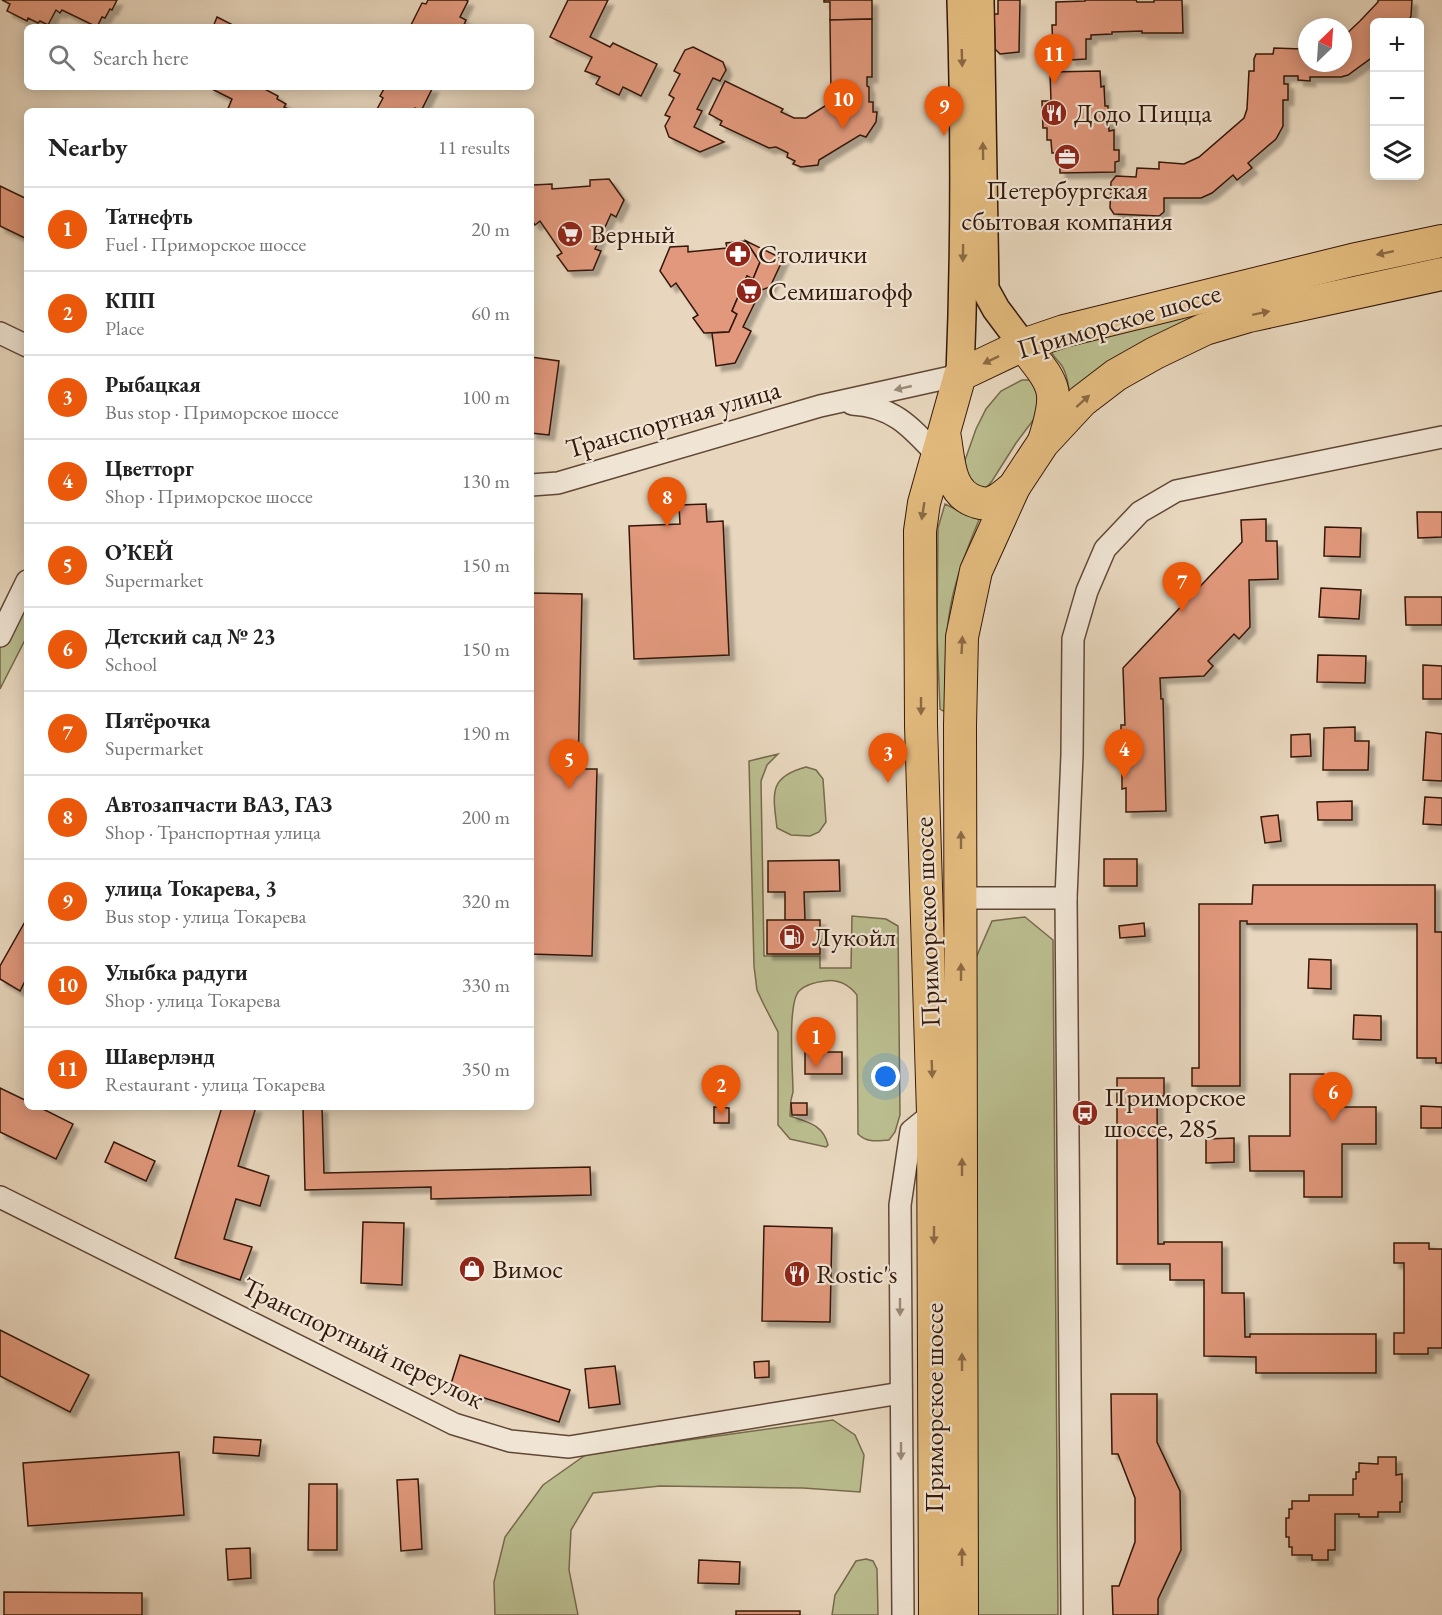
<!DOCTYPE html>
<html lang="en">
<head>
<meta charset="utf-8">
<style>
	:root { --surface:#fff; --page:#f6f6f6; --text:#222; --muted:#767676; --line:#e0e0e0; --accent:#ea580c }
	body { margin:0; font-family:"EB Garamond",serif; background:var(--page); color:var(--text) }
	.controls { position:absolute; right:18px; top:18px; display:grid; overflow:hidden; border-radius:9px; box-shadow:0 3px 15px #0003 }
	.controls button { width:54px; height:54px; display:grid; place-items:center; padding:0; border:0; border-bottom:2px solid var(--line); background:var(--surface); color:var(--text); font:30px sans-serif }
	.compass { position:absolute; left:1298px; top:18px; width:54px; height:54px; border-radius:50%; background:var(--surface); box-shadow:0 3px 15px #0003; rotate:25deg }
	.you { position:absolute; left:886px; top:1077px; width:21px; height:21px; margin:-15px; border:4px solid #fff; border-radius:50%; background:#1a73e8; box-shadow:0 0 0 9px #1a73e833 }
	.badge { display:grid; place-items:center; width:39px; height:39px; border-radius:50%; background:var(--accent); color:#fff; font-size:20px; font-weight:700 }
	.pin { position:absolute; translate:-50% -50px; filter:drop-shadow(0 2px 3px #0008) }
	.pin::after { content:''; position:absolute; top:32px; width:21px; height:18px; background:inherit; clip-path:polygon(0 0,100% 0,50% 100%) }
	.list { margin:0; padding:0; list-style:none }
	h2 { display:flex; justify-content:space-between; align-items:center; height:78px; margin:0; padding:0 24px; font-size:26px }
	h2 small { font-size:20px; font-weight:400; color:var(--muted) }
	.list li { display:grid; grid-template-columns:39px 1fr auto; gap:18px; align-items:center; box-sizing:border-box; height:84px; padding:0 24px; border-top:2px solid var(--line) }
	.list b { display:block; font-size:22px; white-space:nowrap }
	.list p { margin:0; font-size:20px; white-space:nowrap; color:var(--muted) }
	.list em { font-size:20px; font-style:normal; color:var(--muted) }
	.icon { flex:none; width:33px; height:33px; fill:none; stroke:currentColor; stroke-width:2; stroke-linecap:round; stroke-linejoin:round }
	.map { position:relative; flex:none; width:1442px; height:1615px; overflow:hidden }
	.search { position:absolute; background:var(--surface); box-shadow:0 3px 15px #0003; left:24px; top:24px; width:510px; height:66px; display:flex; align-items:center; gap:15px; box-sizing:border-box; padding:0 21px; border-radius:9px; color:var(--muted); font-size:22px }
	.panel { position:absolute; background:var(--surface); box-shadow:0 3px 15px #0003; left:24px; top:108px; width:510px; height:1002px; border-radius:9px }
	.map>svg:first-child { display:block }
	.green { fill:#babd8f; stroke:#776a4c; stroke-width:1.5 }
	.building { fill:#e1987c; stroke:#341809; stroke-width:1.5; filter:url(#shadow) }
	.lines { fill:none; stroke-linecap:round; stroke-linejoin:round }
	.minor-casing { stroke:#614836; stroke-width:24 }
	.major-casing { stroke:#341809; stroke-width:30 }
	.highway-casing { stroke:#341809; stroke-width:34 }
	.minor { stroke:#f0e5d5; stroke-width:21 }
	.major { stroke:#e4bc7f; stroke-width:27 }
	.highway { stroke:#e4bc7f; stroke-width:32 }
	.oneway { fill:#8c6a44 }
	.oneway2 { fill:#9b8979 }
	.labels { text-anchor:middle; stroke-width:4.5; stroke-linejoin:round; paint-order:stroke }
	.poi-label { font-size:27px; fill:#341809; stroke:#f0e5d5; text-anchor:start }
	.street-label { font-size:27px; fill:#341809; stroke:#f0e5d5 }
</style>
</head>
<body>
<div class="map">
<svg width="1442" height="1615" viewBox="0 0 1442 1615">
	<defs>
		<filter id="shadow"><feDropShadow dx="5.5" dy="5.5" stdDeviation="1.5" flood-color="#0004"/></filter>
	</defs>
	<rect width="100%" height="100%" fill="#e8d7be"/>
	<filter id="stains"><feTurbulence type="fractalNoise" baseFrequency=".00333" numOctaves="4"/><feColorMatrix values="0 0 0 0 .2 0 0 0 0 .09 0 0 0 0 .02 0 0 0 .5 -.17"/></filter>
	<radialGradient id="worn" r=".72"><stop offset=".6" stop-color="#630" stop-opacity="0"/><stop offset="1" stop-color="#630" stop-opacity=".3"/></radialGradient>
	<g class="green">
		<path d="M1187,312L1192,321L1070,395C1068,385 1068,375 1062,366C1059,361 1053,357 1051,351Z"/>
		<polygon points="1022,380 1034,380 1043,407 1016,443 992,481 987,487 981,489 972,488 964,463 976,429 986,409 1001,391"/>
		<path d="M945,504L959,511L979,517V520C968,546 958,571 952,599C944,635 946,673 945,710L943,711L940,709L937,635L938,528Z"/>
		<polygon points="27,587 27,636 0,689 0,641"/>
		<path d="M778,754L767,765L761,781L764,956H820V968H851L852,916L886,919L898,926L900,1115L895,1132L889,1140C877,1141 867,1143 858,1134L857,995C849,985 838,979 825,981C816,982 806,984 799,991C787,1004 793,1072 793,1092L791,1100L790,1116C807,1122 823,1124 828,1145L826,1147L790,1139L778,1125V1032L763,1003L757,990L754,966L749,761Z"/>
		<path d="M806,767L816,770L823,779L826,822L819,832L810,836L791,835L777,828C773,794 768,777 806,767Z"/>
		<polygon points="1025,917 1053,940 1058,1615 978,1615 975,960 992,921"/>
		<polygon points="833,1420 855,1435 864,1455 860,1492 803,1488 660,1486 593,1493 571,1530 569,1570 578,1615 495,1615 494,1582 505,1537 543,1485 587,1454"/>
		<polygon points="866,1559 873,1561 877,1569 878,1615 832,1615 835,1595 856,1561"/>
	</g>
	<g class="building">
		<polygon points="2,0 117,0 112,10 110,9 105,18 102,17 97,27 62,10 60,13 56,10 48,25 40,21 38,23 28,18 27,21 7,11 10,4"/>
		<polygon points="428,0 466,0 468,1 460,17 466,20 463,27 410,27 422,3 426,4"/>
		<polygon points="568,0 608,0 590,37 610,47 613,43 657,64 641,96 623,87 619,95 596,84 600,77 585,71 592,57 550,37"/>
		<polygon points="824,0 872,0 872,19 830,20 830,2 824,2"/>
		<polygon points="998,0 1020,0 1019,52 1000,54 995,49 994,14 998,14"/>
		<polygon points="1085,0 1136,0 1137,2 1154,2 1154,0 1182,0 1183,33 1142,33 1142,31 1112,32 1112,34 1091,35 1091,39 1086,39 1086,59 1070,60 1070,52 1053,52 1052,25 1056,25 1056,2 1085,1"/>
		<polygon points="1378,0 1412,0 1411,16 1408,22 1374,22 1374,56 1348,75 1341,77 1310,77 1310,81 1298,80 1298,76 1284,76 1284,84 1288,84 1288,100 1283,100 1283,126 1276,139 1248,163 1252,168 1237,180 1233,175 1212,193 1201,198 1164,198 1164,212 1159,216 1114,214 1110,208 1111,182 1116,176 1136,177 1137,168 1159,169 1159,162 1184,164 1199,157 1244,118 1247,109 1249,71 1254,71 1254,59 1256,54 1273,54 1274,48 1302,49 1302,42 1307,43 1307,63 1343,63 1343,37 1360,21 1378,2"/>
		<polygon points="217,17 233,25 232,27 213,27"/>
		<polygon points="872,19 872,77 867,77 867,86 869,87 869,102 873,102 873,112 877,112 876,122 866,137 860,135 819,160 818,165 801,167 793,164 795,161 787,157 788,153 776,147 769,148 720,125 722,121 709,114 725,81 783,109 781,112 794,118 806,118 825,106 831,95 830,20"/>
		<polygon points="693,47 723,62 726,70 720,81 713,78 697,109 702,111 694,127 724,142 700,152 669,137 665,126 670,117 665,115 674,98 669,95 680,74 674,71 685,50"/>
		<polygon points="1100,71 1101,87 1104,86 1105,106 1108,106 1109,131 1114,130 1114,150 1119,150 1119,161 1115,162 1115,172 1060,173 1060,153 1052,153 1051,140 1047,140 1047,128 1043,128 1042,101 1051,101 1050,72"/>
		<polygon points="208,87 261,87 278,96 277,99 286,104 284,107 292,111 227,111 232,99"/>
		<polygon points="385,87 384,87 433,87 421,111 415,108 414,111 376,111 383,98 380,96"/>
		<polygon points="609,179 624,200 616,217 611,214 595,249 601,251 593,270 568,271 557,256 562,253 540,221 535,225 531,219 531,191 533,185 552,184 552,189 590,186 590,180"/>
		<polygon points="0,186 27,199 27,239 0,226"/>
		<polygon points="746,241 760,262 753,279 747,276 732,311 737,314 729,332 704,333 693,318 698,315 676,283 671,287 660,271 670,247 688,246 688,252 727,248 726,243"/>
		<polygon points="746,241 783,259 770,287 761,290 743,327 751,331 735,363 716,366 712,333 729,332 737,314 732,311 747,276 753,279 760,262"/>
		<polygon points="531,357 559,361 549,435 531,433"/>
		<polygon points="706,504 707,522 723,521 729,655 634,659 629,526 680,524 679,505"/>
		<polygon points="1417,512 1442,512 1442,537 1418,538"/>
		<polygon points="1266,519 1266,541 1277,541 1278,579 1249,580 1250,627 1239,639 1234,634 1208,661 1213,666 1204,676 1160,678 1161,699 1163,699 1166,811 1126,812 1126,788 1122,789 1122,764 1125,764 1125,750 1121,750 1121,725 1125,725 1123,668 1242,542 1241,520"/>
		<polygon points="1325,527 1361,528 1360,557 1324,556"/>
		<polygon points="1321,588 1361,590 1359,619 1319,617"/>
		<polygon points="531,593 582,594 578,769 597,769 592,956 531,954"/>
		<polygon points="1405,597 1442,597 1442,625 1406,625"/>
		<polygon points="1318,655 1366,656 1365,683 1317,682"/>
		<polygon points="1423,665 1442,666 1442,699 1423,699"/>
		<polygon points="1355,727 1355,741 1369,741 1368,770 1323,770 1324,728"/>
		<polygon points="1426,732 1442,734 1442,781 1423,780"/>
		<polygon points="1310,734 1311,756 1291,757 1291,735"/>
		<polygon points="1425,797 1442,798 1442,825 1423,824"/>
		<polygon points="1352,801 1352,820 1318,820 1317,802"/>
		<polygon points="1278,815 1281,841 1265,843 1261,817"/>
		<rect x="1104" y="859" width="33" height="27"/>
		<polygon points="839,860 840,891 804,892 805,920 785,920 785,892 768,892 768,861"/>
		<polygon points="1253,885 1435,885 1435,932 1442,932 1442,1063 1436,1063 1436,1058 1417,1058 1417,924 1247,924 1247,921 1240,921 1240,1086 1192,1086 1192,1068 1199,1068 1199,904 1252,904"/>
		<polygon points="26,920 27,921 27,977 20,991 0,979 0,966"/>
		<rect x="767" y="920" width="53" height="34"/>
		<polygon points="1144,923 1145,936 1120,938 1119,926"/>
		<polygon points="1309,959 1331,960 1331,989 1308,988"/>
		<polygon points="1354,1015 1381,1016 1381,1040 1353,1039"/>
		<rect x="805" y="1052" width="37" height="22"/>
		<polygon points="1290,1074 1324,1074 1324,1107 1376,1107 1376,1144 1342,1144 1342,1197 1304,1197 1304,1171 1250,1171 1249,1136 1290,1136"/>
		<polygon points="1117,1078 1164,1078 1164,1096 1157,1096 1158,1244 1164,1244 1164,1242 1222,1242 1222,1293 1244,1293 1245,1337 1250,1337 1250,1334 1376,1334 1376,1373 1256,1373 1256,1357 1204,1356 1204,1280 1170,1280 1170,1264 1117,1264"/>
		<polygon points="0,1088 27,1101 27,1107 39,1107 73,1124 56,1159 0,1132"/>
		<polygon points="791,1103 807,1103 807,1115 792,1115"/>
		<polygon points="1421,1106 1442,1107 1442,1128 1421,1128"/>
		<polygon points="222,1107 256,1107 238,1166 269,1176 260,1206 236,1199 224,1239 252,1247 240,1280 175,1258"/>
		<polygon points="303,1107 322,1107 324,1173 590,1167 591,1195 431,1199 431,1187 305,1190"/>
		<polygon points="714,1107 729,1108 729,1123 714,1123"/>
		<polygon points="1234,1138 1234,1162 1206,1163 1206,1139"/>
		<polygon points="114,1142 155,1161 146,1181 105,1162"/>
		<polygon points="363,1222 404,1223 402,1285 361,1283"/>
		<polygon points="764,1226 832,1228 830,1322 762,1321"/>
		<polygon points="1394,1243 1429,1243 1429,1249 1442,1249 1442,1348 1428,1348 1428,1354 1394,1354 1394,1333 1404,1333 1404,1263 1394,1263"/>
		<polygon points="0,1330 89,1375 70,1412 0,1376"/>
		<polygon points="460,1355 570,1390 559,1422 450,1387"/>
		<polygon points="769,1361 769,1377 755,1378 754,1362"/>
		<polygon points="615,1366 620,1404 589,1408 585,1369"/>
		<polygon points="1111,1394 1157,1394 1157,1442 1180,1491 1181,1550 1158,1599 1158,1615 1113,1615 1112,1586 1119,1586 1135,1542 1135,1498 1118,1454 1112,1454"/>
		<polygon points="214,1437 261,1440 259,1456 213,1453"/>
		<polygon points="179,1452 184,1515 28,1526 23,1463"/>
		<polygon points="1378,1457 1396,1457 1396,1475 1402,1474 1402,1502 1400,1502 1400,1512 1378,1512 1378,1517 1359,1517 1359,1514 1335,1514 1335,1550 1328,1550 1328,1560 1312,1560 1312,1555 1292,1555 1292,1547 1289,1547 1289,1537 1286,1537 1286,1518 1289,1518 1289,1509 1292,1509 1292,1501 1309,1501 1309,1495 1353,1495 1353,1479 1356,1479 1356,1472 1359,1472 1359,1463 1378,1464"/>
		<polygon points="418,1479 422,1549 401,1551 397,1480"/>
		<polygon points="309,1484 337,1484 337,1550 308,1550"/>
		<polygon points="250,1548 251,1578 228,1580 226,1549"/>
		<polygon points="699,1560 740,1562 739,1584 698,1583"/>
		<polygon points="4,1592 142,1593 142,1615 4,1615"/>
		<rect x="736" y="1611" width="64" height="4"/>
	</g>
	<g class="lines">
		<g class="minor-casing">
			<g id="minor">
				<polyline points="0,333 27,346"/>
				<path d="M852,404C893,406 911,427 937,455"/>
				<polyline points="531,485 558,483 820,406 960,375"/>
				<polyline points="0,636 27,581"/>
				<polyline points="961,898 1066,898"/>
				<polyline points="0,1197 454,1424 510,1441 569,1447 901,1393"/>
				<polyline points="903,1615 900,1205 911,1131 933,1113"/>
				<polyline points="1072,1615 1066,898 1072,755 1073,639 1087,591 1105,549 1140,512 1176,491 1442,437"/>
			</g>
		</g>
		<g class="major-casing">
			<g id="major">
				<polyline points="980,0 985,289 996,309 1023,345"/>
				<path d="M960,375C965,250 965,126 961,0"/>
			</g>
		</g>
		<g class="highway-casing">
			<g id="highway">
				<path d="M1023,345C1055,386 1061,389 1044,441"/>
				<path d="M945,438C949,462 949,494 977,502C983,504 990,504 995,501C1002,498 1008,492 1014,487"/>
				<polyline points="935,1615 933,1113 921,725 920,531 924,503 960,375 1023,345 1064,331 1352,260 1442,241"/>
				<polyline points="962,1615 960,725 962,637 976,571 1014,487 1043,443 1082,401 1116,375 1155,353 1205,329 1249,316 1442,274"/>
			</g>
		</g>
		<use href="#minor" class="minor"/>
		<use href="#major" class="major"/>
		<use href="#highway" class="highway"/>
	</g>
	<defs><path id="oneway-solid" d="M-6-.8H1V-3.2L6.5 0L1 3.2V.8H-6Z" transform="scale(1.5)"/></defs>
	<g class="oneway">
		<use href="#oneway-solid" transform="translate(962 58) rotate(88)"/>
		<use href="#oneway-solid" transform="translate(983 151) rotate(-91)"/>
		<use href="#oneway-solid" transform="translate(963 253) rotate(91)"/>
		<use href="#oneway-solid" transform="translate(1385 253) rotate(168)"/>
		<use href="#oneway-solid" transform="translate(1261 313) rotate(-12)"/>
		<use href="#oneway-solid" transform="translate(991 360) rotate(154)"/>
		<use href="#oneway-solid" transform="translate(1083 401) rotate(-42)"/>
		<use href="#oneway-solid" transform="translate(923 511) rotate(99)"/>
		<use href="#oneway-solid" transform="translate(962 645) rotate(-87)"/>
		<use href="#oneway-solid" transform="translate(921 706) rotate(90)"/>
		<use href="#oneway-solid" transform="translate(961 840) rotate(-90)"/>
		<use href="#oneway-solid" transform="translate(961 972) rotate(-90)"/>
		<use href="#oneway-solid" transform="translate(932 1069) rotate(88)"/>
		<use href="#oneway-solid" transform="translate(962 1167) rotate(-90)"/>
		<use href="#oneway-solid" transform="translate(934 1235) rotate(90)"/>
		<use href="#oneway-solid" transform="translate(962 1362) rotate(-90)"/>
		<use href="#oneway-solid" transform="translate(962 1557) rotate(-90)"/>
	</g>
	<g class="oneway2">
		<use href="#oneway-solid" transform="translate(903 388) rotate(167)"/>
		<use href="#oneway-solid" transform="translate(900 1307) rotate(90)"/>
		<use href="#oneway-solid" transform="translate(901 1451) rotate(90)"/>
	</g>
	<defs>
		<g id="restaurant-disc" transform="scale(1.35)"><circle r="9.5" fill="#8f2418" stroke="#f0e5d5"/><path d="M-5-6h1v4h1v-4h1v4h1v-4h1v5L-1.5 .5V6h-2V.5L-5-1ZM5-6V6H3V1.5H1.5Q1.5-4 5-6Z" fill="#fff"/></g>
		<g id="office-disc" transform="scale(1.35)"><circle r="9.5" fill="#8f2418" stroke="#f0e5d5"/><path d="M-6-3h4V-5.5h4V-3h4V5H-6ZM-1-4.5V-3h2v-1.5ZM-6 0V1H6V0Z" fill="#fff"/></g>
		<g id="supermarket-disc" transform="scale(1.35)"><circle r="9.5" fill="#8f2418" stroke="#f0e5d5"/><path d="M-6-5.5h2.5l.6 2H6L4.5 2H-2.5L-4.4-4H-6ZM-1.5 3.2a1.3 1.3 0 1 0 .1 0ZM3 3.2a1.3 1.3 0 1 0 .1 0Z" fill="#fff"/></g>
		<g id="pharmacy-disc" transform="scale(1.35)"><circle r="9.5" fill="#8f2418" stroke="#f0e5d5"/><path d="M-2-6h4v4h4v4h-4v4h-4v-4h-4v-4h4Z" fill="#fff"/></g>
		<g id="fuel-disc" transform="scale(1.35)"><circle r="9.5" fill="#8f2418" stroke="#f0e5d5"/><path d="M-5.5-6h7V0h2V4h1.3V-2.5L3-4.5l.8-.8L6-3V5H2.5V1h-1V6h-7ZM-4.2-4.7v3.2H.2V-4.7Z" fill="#fff"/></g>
		<g id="bus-disc" transform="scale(1.35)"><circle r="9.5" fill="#8f2418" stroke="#f0e5d5"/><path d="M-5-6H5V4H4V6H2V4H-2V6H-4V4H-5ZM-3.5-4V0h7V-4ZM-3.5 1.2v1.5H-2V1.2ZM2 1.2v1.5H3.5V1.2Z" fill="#fff"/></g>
		<g id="shop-disc" transform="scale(1.35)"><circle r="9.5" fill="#8f2418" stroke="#f0e5d5"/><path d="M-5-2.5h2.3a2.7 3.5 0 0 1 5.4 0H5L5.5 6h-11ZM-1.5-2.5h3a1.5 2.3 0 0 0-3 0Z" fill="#fff"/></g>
	</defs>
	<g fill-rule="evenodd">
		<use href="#restaurant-disc" x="1054" y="113"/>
		<use href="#office-disc" x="1067" y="157"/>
		<use href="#supermarket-disc" x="570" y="234"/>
		<use href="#pharmacy-disc" x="738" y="254"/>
		<use href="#supermarket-disc" x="749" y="291"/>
		<use href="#fuel-disc" x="792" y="937"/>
		<use href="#bus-disc" x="1085" y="1113"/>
		<use href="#shop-disc" x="472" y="1269"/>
		<use href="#restaurant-disc" x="797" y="1274"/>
	</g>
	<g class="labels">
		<g class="poi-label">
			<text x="1074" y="122">Додо Пицца</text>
			<text x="1067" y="199" text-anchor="middle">Петербургская<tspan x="1067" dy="31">сбытовая компания</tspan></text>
			<text x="590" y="243">Верный</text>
			<text x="758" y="263">Столички</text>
			<text x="768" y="300">Семишагофф</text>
			<text x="812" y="946">Лукойл</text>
			<text x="1104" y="1106">Приморское<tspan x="1104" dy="31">шоссе, 285</tspan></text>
			<text x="492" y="1278">Вимос</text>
			<text x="816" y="1283">Rostic's</text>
		</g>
		<g class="street-label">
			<text transform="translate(1119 321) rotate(-16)" y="9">Приморское шоссе</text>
			<text transform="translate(673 419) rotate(-16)" y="9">Транспортная улица</text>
			<text transform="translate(927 922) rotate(-92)" y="9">Приморское шоссе</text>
			<text transform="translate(363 1343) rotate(26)" y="9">Транспортный переулок</text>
			<text transform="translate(934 1408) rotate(-90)" y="9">Приморское шоссе</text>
		</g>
	</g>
	<rect width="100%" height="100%" filter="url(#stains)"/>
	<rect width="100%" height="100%" fill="url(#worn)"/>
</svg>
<div class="controls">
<button>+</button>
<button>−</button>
<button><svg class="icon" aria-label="layers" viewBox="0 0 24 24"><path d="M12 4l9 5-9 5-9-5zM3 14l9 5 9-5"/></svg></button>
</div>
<svg class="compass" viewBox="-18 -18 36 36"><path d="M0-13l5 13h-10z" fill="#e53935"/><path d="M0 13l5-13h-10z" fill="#767676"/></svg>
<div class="you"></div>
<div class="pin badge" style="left:816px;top:1067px">1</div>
<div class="pin badge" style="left:721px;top:1115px">2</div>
<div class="pin badge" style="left:888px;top:783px">3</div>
<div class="pin badge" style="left:1124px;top:779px">4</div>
<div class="pin badge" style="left:569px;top:789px">5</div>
<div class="pin badge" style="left:1333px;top:1122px">6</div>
<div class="pin badge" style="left:1182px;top:612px">7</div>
<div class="pin badge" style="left:667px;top:527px">8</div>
<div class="pin badge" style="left:944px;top:136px">9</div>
<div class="pin badge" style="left:843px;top:129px">10</div>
<div class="pin badge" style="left:1054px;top:84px">11</div>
<div class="search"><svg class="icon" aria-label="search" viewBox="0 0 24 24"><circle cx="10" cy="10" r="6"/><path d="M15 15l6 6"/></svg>Search here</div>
<section class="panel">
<h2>Nearby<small>11 results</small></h2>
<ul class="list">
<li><span class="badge">1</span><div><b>Татнефть</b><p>Fuel · Приморское шоссе</p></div><em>20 m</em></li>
<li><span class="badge">2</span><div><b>КПП</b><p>Place</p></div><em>60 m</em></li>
<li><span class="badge">3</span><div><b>Рыбацкая</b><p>Bus stop · Приморское шоссе</p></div><em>100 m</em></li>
<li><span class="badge">4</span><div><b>Цветторг</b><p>Shop · Приморское шоссе</p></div><em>130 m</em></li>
<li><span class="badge">5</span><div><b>О’КЕЙ</b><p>Supermarket</p></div><em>150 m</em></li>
<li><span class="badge">6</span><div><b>Детский сад № 23</b><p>School</p></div><em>150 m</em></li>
<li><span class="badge">7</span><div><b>Пятёрочка</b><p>Supermarket</p></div><em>190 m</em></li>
<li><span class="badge">8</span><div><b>Автозапчасти ВАЗ, ГАЗ</b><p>Shop · Транспортная улица</p></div><em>200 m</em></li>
<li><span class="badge">9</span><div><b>улица Токарева, 3</b><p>Bus stop · улица Токарева</p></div><em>320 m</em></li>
<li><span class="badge">10</span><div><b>Улыбка радуги</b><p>Shop · улица Токарева</p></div><em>330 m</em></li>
<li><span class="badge">11</span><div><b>Шаверлэнд</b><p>Restaurant · улица Токарева</p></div><em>350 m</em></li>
</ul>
</section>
</div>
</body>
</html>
